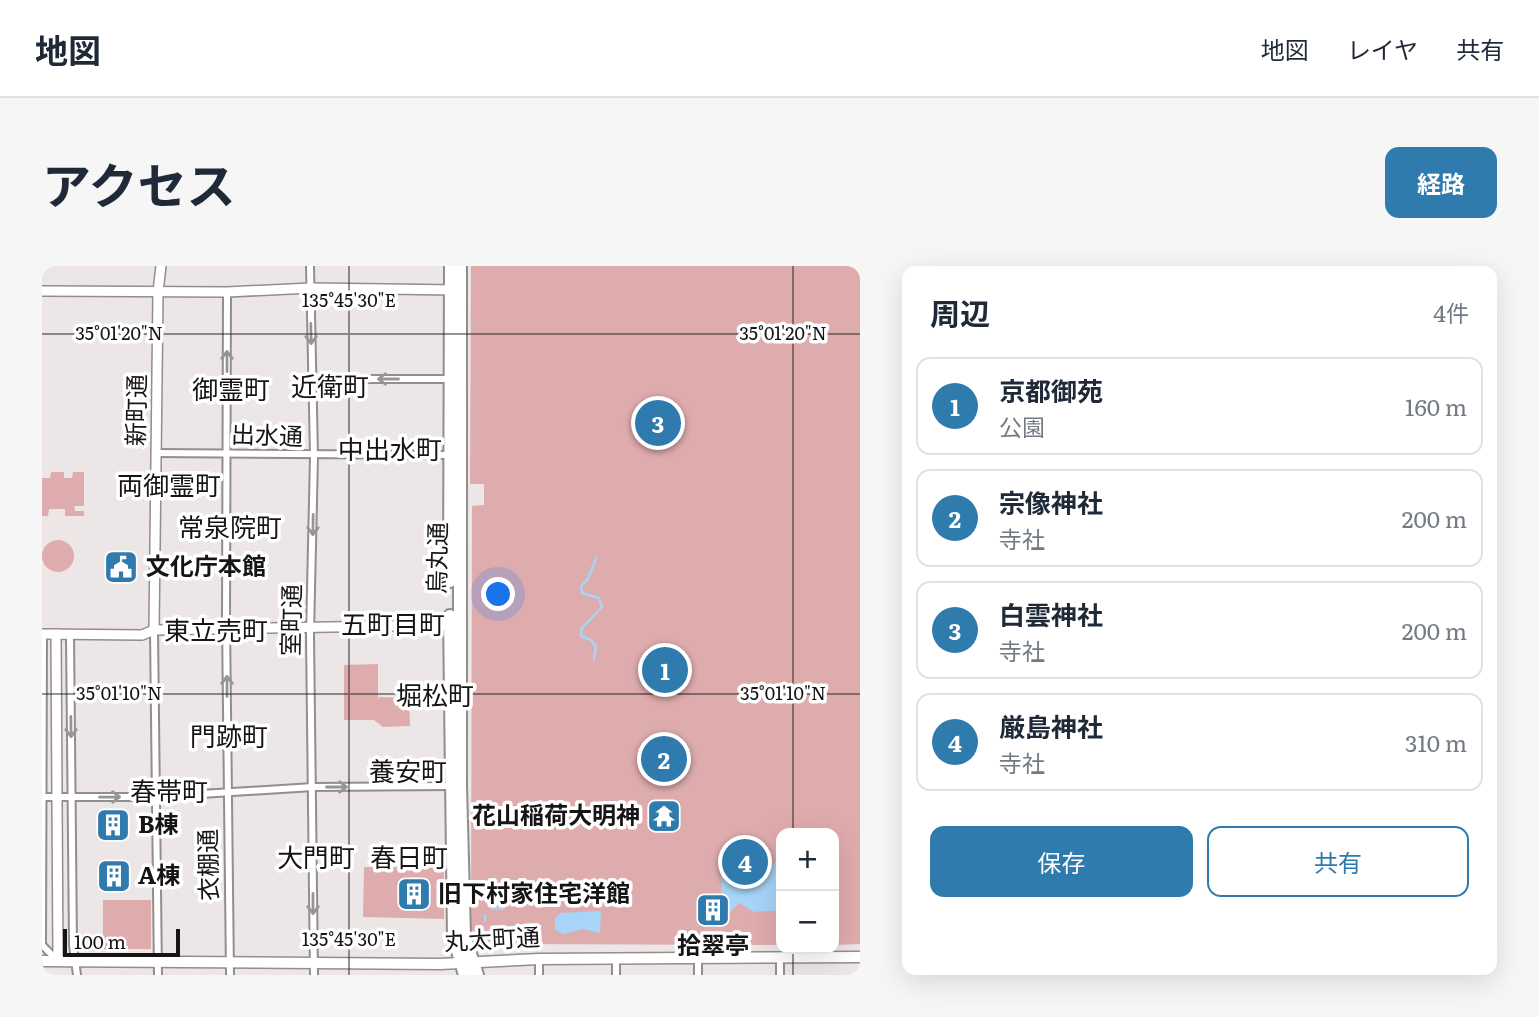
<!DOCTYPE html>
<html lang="ja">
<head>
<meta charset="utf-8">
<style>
	:root { --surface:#fff; --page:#f6f6f7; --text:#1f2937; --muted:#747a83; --line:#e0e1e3; --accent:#2f7bae }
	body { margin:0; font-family:Literata,"Noto Sans JP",serif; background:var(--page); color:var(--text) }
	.controls { position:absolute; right:21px; bottom:21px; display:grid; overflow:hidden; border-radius:14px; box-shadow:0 7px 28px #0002 }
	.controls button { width:63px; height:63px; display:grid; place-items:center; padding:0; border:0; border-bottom:2px solid var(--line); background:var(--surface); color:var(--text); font:35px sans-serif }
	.scale { position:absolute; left:21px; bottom:18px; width:117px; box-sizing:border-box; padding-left:7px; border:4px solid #161414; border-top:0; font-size:19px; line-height:24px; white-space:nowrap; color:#161414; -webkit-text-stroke:5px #fff; paint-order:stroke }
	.you { position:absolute; left:457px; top:329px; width:24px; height:24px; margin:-18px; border:5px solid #fff; border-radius:50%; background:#1a73e8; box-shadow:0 0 0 10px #1a73e833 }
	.badge { display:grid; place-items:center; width:46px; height:46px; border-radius:50%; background:var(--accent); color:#fff; font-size:23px; font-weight:700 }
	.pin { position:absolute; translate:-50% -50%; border:4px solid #fff; box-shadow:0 2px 7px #0006 }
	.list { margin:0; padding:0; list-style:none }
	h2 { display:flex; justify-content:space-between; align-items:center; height:91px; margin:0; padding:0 28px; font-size:30px }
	h2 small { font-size:23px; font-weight:400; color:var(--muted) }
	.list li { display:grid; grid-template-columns:46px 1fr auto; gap:21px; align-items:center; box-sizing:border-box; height:98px; margin:0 14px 14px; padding:0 14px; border:2px solid var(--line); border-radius:14px }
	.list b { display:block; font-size:26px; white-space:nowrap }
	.list p { margin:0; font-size:23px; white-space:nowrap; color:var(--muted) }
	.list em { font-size:23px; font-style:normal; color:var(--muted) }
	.actions { display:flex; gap:14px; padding:21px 28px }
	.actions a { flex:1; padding:16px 0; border:2px solid var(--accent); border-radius:14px; text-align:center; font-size:24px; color:var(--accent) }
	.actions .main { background:var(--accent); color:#fff }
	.map { position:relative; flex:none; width:818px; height:709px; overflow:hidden; border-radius:14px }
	header { display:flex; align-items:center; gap:42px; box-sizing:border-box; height:98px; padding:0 35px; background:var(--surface); border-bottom:2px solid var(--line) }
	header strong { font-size:33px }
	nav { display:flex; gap:38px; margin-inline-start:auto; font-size:24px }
	.intro { display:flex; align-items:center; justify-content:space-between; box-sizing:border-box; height:168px; padding:0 42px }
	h1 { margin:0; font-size:49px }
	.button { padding:18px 32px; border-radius:14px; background:var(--accent); color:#fff; font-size:24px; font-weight:700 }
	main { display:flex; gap:42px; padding:0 42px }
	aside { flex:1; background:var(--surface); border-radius:14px; box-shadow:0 7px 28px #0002 }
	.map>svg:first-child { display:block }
	.green { fill:#dfacae }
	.water { fill:#a7d4f7 }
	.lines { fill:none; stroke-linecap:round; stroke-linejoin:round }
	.stream { stroke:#a7d4f7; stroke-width:2.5 }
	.street-casing { stroke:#938d8d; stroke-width:10 }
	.secondary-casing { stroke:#938d8d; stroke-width:12 }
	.primary-casing { stroke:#938d8d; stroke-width:13 }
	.highway-casing { stroke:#938d8d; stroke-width:16 }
	.street { stroke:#fff; stroke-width:6 }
	.secondary { stroke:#fff; stroke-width:9 }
	.primary { stroke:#fff; stroke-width:10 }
	.highway { stroke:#fff; stroke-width:12 }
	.oneway { stroke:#969595 }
	.ticks { fill:none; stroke:#161414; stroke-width:2; stroke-opacity:0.45 }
	.labels { text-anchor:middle; stroke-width:7; stroke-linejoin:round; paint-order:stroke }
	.street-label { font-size:24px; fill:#161414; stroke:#fff }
	.poi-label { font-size:24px; font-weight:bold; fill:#161414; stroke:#fff; text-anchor:start }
	.neighbourhood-label { font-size:26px; fill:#161414; stroke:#fff }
	.ticks-label { font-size:18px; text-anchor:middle; fill:#161414; stroke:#fff; stroke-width:7; stroke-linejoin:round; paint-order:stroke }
</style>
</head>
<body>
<header>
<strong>地図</strong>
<nav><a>地図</a><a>レイヤ</a><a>共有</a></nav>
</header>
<div class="intro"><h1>アクセス</h1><a class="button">経路</a></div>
<main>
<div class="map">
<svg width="818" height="709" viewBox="0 0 818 709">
	<rect width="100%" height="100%" fill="#ece6e6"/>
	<g class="green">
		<polygon points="429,0 818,0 818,678 792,679 792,567 739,567 739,679 454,678 436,672 429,663 430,240 442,239 442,218 428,218"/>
		<polygon points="9,206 22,206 22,212 30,212 31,206 42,206 42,240 32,240 33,245 42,245 42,250 23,250 23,243 7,243 6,250 0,250 0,212 8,212"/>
		<circle cx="16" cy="290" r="16"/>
		<polygon points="336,398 336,434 337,431 367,432 368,460 341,461 332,454 302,454 302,399"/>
		<polygon points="322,601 402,601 402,653 321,651"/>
		<rect x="61" y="634" width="48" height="49"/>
	</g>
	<g class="water">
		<polygon points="703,581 713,584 726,601 739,593 739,644 712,646 697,637 687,647 679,648 680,601"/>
		<polygon points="559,645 558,667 541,663 522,668 513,664 513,652 518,647"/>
	</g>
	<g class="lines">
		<g class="stream">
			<polyline points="552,393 554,381 549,374 539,370 540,362 560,341 557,332 540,327 539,320 546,313 554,292"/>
			<polyline points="450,642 461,643 461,627"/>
			<polyline points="443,649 443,655"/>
			<polyline points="657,654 657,639"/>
		</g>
		<g class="street-casing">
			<g id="street">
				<polyline points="268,0 272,190 268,368 272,709"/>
				<polyline points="185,26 184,355 188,709"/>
				<polyline points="270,113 408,113"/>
				<polyline points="114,187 409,189"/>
				<polyline points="112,364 116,709"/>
				<polyline points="1,368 0,679 16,695"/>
				<polyline points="28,368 31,679 35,709"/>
				<polyline points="0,531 112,531 271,521 411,520"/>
				<polyline points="738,691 738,709"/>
				<polyline points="497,709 497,693"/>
				<polyline points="574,709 574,692"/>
				<polyline points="656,709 656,692"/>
			</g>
		</g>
		<g class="secondary-casing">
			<g id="secondary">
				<polyline points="0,25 185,26 269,22 415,24"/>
				<polyline points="112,364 116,26 119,0"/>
				<polyline points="0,368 100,369 112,364 411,359"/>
				<polyline points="14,368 16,695"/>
			</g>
		</g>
		<g class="primary-casing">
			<polyline id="primary" points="0,695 398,698 497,693 818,691"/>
		</g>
		<g class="highway-casing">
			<g id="highway">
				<polyline points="418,0 418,520 422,670 435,709"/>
				<polyline points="408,315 409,0"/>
				<polyline points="408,350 412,671 423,709"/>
			</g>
		</g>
		<use href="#street" class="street"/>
		<use href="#secondary" class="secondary"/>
		<use href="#primary" class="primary"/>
		<use href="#highway" class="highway"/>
	</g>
	<defs><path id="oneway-shaft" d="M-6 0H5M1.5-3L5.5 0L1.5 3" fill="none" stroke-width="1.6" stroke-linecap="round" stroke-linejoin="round" transform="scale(1.75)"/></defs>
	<g class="oneway">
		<use href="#oneway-shaft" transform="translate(269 68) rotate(89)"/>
		<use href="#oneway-shaft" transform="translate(185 95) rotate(-90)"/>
		<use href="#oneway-shaft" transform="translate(346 113) rotate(-180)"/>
		<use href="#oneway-shaft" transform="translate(271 259) rotate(91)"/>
		<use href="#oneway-shaft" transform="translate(185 420) rotate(-90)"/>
		<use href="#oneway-shaft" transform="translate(29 461) rotate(89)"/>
		<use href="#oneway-shaft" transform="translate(295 521)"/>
		<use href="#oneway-shaft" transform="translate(68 531) rotate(-1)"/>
		<use href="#oneway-shaft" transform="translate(271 638) rotate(90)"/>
	</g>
	<path class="ticks" d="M307,0V709M751,0V567M0,68H818M0,428H818M751,683V709"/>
	<defs>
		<g id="civic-square" transform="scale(1.75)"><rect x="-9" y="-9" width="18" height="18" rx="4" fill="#2f7bae" stroke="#fff"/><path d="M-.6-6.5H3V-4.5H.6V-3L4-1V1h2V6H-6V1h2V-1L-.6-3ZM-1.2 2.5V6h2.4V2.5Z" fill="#fff"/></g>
		<g id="temple-square" transform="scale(1.75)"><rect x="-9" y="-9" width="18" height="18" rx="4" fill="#2f7bae" stroke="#fff"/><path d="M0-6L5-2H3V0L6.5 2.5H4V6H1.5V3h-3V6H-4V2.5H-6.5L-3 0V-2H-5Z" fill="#fff"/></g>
		<g id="building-square" transform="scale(1.75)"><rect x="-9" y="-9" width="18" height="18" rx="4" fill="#2f7bae" stroke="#fff"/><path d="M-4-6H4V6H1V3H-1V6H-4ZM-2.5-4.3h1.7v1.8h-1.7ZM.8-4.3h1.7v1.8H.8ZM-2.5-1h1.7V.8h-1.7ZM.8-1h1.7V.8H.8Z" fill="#fff"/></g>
	</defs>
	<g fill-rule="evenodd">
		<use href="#civic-square" x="79" y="301"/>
		<use href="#temple-square" x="622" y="550"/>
		<use href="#building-square" x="71" y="559"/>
		<use href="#building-square" x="72" y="610"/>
		<use href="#building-square" x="372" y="628"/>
		<use href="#building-square" x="671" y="644"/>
	</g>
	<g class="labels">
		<g class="street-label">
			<text transform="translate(95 144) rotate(-89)" y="8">新町通</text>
			<text transform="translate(225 170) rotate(2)" y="8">出水通</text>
			<text transform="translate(396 292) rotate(-89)" y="8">烏丸通</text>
			<text transform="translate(250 354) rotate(-89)" y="8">室町通</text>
			<text transform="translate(167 599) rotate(-91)" y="8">衣棚通</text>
			<text transform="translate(450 674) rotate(-3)" y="8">丸太町通</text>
		</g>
		<g class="poi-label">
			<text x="104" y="309">文化庁本館</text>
			<text x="598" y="558" text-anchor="end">花山稲荷大明神</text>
			<text x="96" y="567">B棟</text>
			<text x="96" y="618">A棟</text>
			<text x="396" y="636">旧下村家住宅洋館</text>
			<text x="671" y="688" text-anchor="middle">拾翠亭</text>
		</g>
		<g class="neighbourhood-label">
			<text x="288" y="130">近衛町</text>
			<text x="189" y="133">御霊町</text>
			<text x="348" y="193">中出水町</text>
			<text x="127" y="229">両御霊町</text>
			<text x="188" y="271">常泉院町</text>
			<text x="351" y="368">五町目町</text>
			<text x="174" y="374">東立売町</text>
			<text x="393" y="439">堀松町</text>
			<text x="187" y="480">門跡町</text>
			<text x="366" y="515">養安町</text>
			<text x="127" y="535">春帯町</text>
			<text x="274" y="601">大門町</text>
			<text x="367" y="601">春日町</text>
		</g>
	</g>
	<g class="ticks-label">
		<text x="307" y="41">135°45'30"E</text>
		<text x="77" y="74">35°01'20"N</text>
		<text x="741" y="74">35°01'20"N</text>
		<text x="77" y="434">35°01'10"N</text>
		<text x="741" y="434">35°01'10"N</text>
		<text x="307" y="680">135°45'30"E</text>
	</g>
</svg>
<div class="controls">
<button>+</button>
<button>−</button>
</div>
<div class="scale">100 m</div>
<div class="you"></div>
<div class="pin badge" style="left:623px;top:404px">1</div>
<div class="pin badge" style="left:622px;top:493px">2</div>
<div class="pin badge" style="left:616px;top:157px">3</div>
<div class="pin badge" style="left:703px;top:596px">4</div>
</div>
<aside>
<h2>周辺<small>4件</small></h2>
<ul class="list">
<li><span class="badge">1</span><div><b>京都御苑</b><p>公園</p></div><em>160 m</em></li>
<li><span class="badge">2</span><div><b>宗像神社</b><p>寺社</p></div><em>200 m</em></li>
<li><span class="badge">3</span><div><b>白雲神社</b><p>寺社</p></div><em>200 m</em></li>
<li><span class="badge">4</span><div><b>厳島神社</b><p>寺社</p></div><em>310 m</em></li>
</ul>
<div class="actions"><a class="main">保存</a><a>共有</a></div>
</aside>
</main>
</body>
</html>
